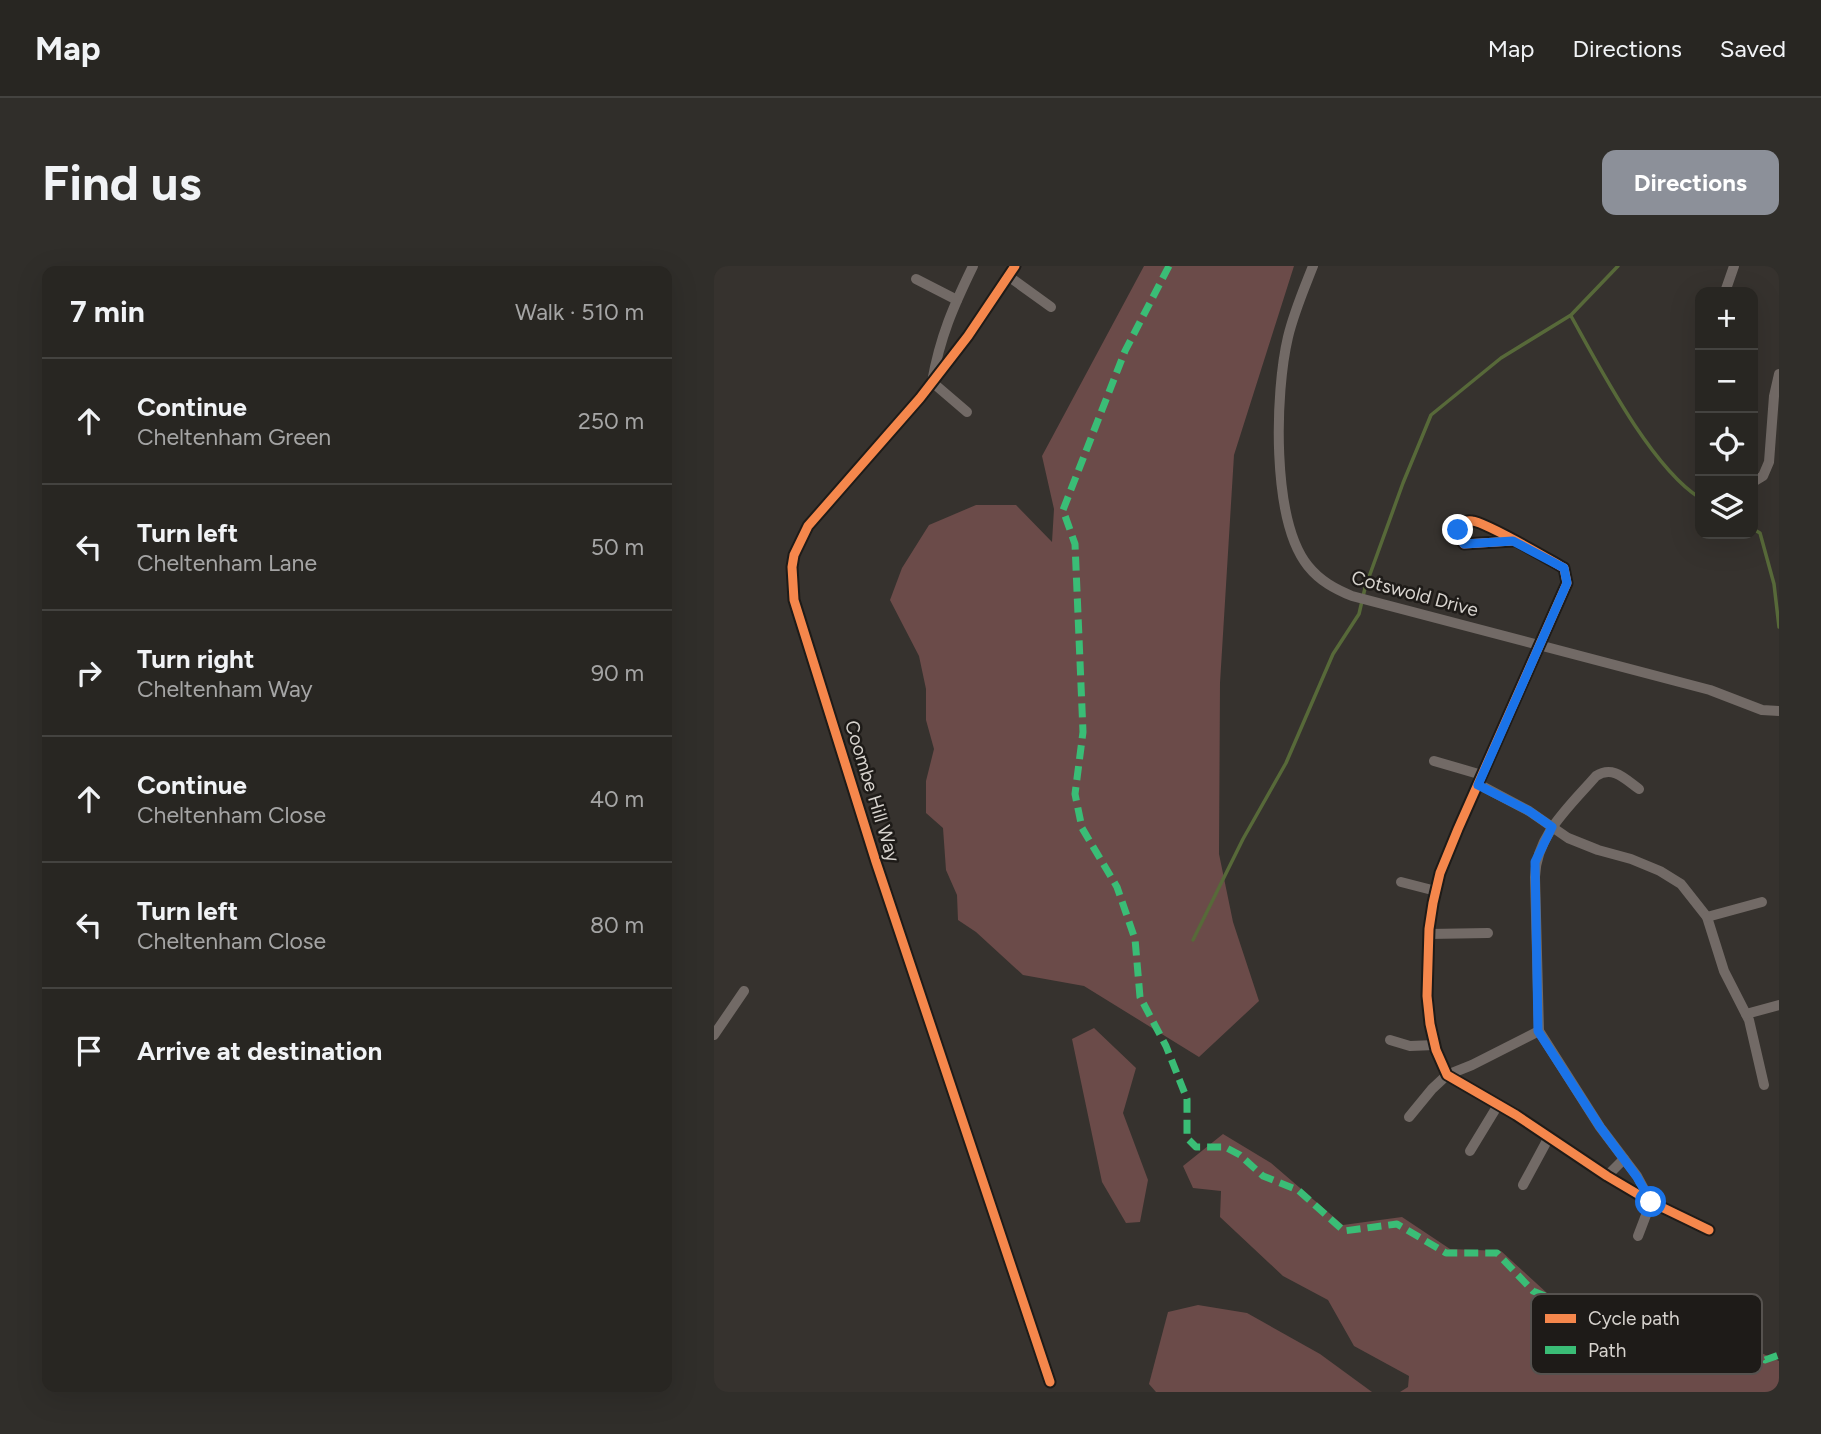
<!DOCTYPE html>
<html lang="en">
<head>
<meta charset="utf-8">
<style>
	:root { --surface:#282622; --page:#302e2a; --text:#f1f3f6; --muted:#a5a5a5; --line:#444340; --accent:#8c9099 }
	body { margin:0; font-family:Figtree,sans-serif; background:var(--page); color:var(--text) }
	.controls { position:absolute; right:21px; top:21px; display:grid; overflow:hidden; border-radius:14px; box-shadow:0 7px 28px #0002 }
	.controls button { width:63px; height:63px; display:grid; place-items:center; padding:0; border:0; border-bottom:2px solid var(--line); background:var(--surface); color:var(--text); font:35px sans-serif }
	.stop { position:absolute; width:21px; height:21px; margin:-16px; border:5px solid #1a73e8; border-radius:50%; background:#fff }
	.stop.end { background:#1a73e8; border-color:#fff; box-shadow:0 2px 7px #0008 }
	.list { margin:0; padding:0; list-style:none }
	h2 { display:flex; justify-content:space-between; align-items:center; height:91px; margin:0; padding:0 28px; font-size:30px }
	h2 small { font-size:23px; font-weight:400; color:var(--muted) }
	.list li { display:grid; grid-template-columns:46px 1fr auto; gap:21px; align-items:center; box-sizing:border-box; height:126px; padding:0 28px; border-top:2px solid var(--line) }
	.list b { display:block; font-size:26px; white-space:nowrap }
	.list p { margin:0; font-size:23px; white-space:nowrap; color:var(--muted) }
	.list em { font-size:23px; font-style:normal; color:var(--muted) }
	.icon { flex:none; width:38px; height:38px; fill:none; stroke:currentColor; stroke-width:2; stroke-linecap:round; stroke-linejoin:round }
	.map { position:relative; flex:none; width:1065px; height:1126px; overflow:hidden; border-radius:14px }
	header { display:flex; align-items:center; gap:42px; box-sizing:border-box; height:98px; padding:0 35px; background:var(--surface); border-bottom:2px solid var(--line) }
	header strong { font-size:33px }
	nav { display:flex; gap:38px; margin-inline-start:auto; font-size:24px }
	.intro { display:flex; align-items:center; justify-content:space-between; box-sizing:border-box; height:168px; padding:0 42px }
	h1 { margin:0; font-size:49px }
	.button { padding:18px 32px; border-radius:14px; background:var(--accent); color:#fff; font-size:24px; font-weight:700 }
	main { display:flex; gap:42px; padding:0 42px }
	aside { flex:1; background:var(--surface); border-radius:14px; box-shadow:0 7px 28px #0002 }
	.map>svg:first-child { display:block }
	.green { fill:#6b4b49 }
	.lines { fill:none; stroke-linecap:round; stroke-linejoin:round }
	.stream { stroke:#576939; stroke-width:3.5 }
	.street { stroke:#726a66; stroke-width:10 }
	.quiet { stroke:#3abd76; stroke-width:7; stroke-dasharray:14 7; stroke-linecap:butt }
	.cycleway-casing { stroke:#1e1b18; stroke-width:13 }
	.cycleway { stroke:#f5874c; stroke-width:9 }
	.route { stroke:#1a73e8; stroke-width:9 }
	.labels { text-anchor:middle; stroke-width:5; stroke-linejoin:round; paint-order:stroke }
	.street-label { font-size:19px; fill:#d7d3ce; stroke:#1e1b18 }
	.key { fill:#1e1b18; stroke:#56524f; stroke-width:2 }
	.key-label { font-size:19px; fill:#d7d3ce }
</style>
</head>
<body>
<header>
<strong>Map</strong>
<nav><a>Map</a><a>Directions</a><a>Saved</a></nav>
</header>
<div class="intro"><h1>Find us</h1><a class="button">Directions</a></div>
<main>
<aside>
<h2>7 min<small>Walk · 510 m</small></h2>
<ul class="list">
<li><svg class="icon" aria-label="ahead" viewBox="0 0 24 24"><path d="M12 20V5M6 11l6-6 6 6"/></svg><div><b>Continue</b><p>Cheltenham Green</p></div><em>250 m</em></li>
<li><svg class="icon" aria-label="left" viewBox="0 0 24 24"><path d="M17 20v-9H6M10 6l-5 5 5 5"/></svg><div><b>Turn left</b><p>Cheltenham Lane</p></div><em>50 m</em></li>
<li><svg class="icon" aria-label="right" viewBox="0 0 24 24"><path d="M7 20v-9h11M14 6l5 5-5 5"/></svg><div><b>Turn right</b><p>Cheltenham Way</p></div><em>90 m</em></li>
<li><svg class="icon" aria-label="ahead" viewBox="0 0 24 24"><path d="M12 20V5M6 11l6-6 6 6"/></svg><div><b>Continue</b><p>Cheltenham Close</p></div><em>40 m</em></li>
<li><svg class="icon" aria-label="left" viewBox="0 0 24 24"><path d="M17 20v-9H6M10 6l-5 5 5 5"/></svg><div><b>Turn left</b><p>Cheltenham Close</p></div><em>80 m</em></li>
<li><svg class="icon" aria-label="arrive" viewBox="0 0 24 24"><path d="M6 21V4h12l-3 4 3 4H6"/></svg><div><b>Arrive at destination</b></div></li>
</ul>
</aside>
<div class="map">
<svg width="1065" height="1126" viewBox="0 0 1065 1126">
	<rect width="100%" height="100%" fill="#36322e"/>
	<g class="green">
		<polygon points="430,0 580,0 520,189 506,417 505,588 519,656 545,735 485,791 370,720 309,709 262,666 244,654 243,629 232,604 229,562 212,547 212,515 220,483 212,454 212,423 205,390 176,334 188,302 215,259 262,239 302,239 338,276 340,243 328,190"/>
		<polygon points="380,762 422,802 409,847 434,914 426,956 412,957 388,916 358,773"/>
		<polygon points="509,868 557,897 629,959 688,951 736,983 787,985 833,1027 891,1048 928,1047 994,1063 1065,1095 1065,1126 686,1126 694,1121 695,1110 640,1080 614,1034 569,1010 506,951 507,925 479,922 469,900"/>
		<polygon points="484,1039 533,1047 606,1088 658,1126 442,1126 435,1118 454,1046"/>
	</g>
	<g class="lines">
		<g class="stream">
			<path d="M857,50C886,102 937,201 986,232"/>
			<polyline points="1039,263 1046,267 1060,318 1065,361"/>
			<polyline points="479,674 529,573 572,497 619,388 645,348 651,322 689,217 717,149 787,92 857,49 904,0"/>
		</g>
		<g class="street">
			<polyline points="301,0 254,70 206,132 94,260 80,289 78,301 80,334 162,596 336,1116"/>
			<path d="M599,0C590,23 580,46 574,71C561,126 557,254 594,300C606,315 621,323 638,330L996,424L1048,444L1065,445"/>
			<polyline points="294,10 337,41"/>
			<polyline points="202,13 243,34"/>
			<polyline points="1011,26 1020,0"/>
			<path d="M218,116C226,71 239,41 259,0"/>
			<polyline points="218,116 253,146"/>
			<polyline points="1039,216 1049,210 1055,196 1060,130 1065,108"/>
			<path d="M799,275L750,278C744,271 744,266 747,257C752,255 753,254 758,255C772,256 834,293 850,302L853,317L744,563L726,607L719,637L715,663L713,730L716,758L722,784L733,809L802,849L893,910L937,936L995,964"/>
			<polyline points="720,495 768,509"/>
			<polyline points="764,518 815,545 854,572 884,584 917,593 946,605 967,618 993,651 1010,705 1035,754 1050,819"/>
			<polyline points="687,616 722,625"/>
			<polyline points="993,651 1048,636"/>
			<polyline points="715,668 774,667"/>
			<polyline points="1032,748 1065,739"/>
			<polyline points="0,769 30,725"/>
			<polyline points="676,774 696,780 721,779"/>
			<polyline points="695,851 718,823 733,809 758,799 825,765"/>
			<polyline points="756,885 784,839"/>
			<polyline points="893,910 910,893"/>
			<polyline points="809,919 835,871"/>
			<path d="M924,970L937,936L923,910L886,861L825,765L821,611C822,569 856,540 882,510C899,499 911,513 925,523"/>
		</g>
		<polyline class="quiet" points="455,0 411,85 349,244 361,278 369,466 361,528 368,562 403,621 421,673 426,731 452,780 473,833 473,872 482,881 511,881 526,889 549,910 584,924 630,965 683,958 732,987 783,987 819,1025 899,1058 931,1053 959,1062 983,1075 1022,1071 1051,1094 1065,1089"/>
		<g class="cycleway-casing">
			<g id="cycleway">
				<polyline points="301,0 254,70 206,132 94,260 80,289 78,301 80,334 162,596 336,1116"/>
				<path d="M799,275L750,278C744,271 744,266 747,257C752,255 753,254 758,255C772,256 834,293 850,302L853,317L744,563L726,607L719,637L715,663L713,730L716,758L722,784L733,809L802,849L893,910L937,936L995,964"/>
			</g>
		</g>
		<use href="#cycleway" class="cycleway"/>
	</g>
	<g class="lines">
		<polyline class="route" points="744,264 746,273 750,278 799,275 850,302 853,317 764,519 815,545 838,561 821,596 824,765 886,861 923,911 937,936"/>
	</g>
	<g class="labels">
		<g class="street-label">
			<text transform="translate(701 327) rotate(15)" y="7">Cotswold Drive</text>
			<text transform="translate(159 525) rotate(73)" y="7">Coombe Hill Way</text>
		</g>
	</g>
	<rect x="817" y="1028" width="231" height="80" rx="10" class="key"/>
	<rect x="831" y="1048" width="31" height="9" fill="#f5874c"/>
	<rect x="831" y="1080" width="31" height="8" fill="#3abd76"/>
	<g class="key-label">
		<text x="874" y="1059">Cycle path</text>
		<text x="874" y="1091">Path</text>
	</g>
</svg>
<div class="controls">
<button>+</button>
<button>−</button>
<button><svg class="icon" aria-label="locate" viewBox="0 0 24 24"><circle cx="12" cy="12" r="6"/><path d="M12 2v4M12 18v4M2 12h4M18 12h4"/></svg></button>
<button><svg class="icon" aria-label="layers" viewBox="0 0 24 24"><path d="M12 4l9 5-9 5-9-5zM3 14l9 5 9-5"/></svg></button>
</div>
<div class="stop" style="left:937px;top:936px"></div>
<div class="stop end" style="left:744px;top:264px"></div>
</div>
</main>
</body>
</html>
